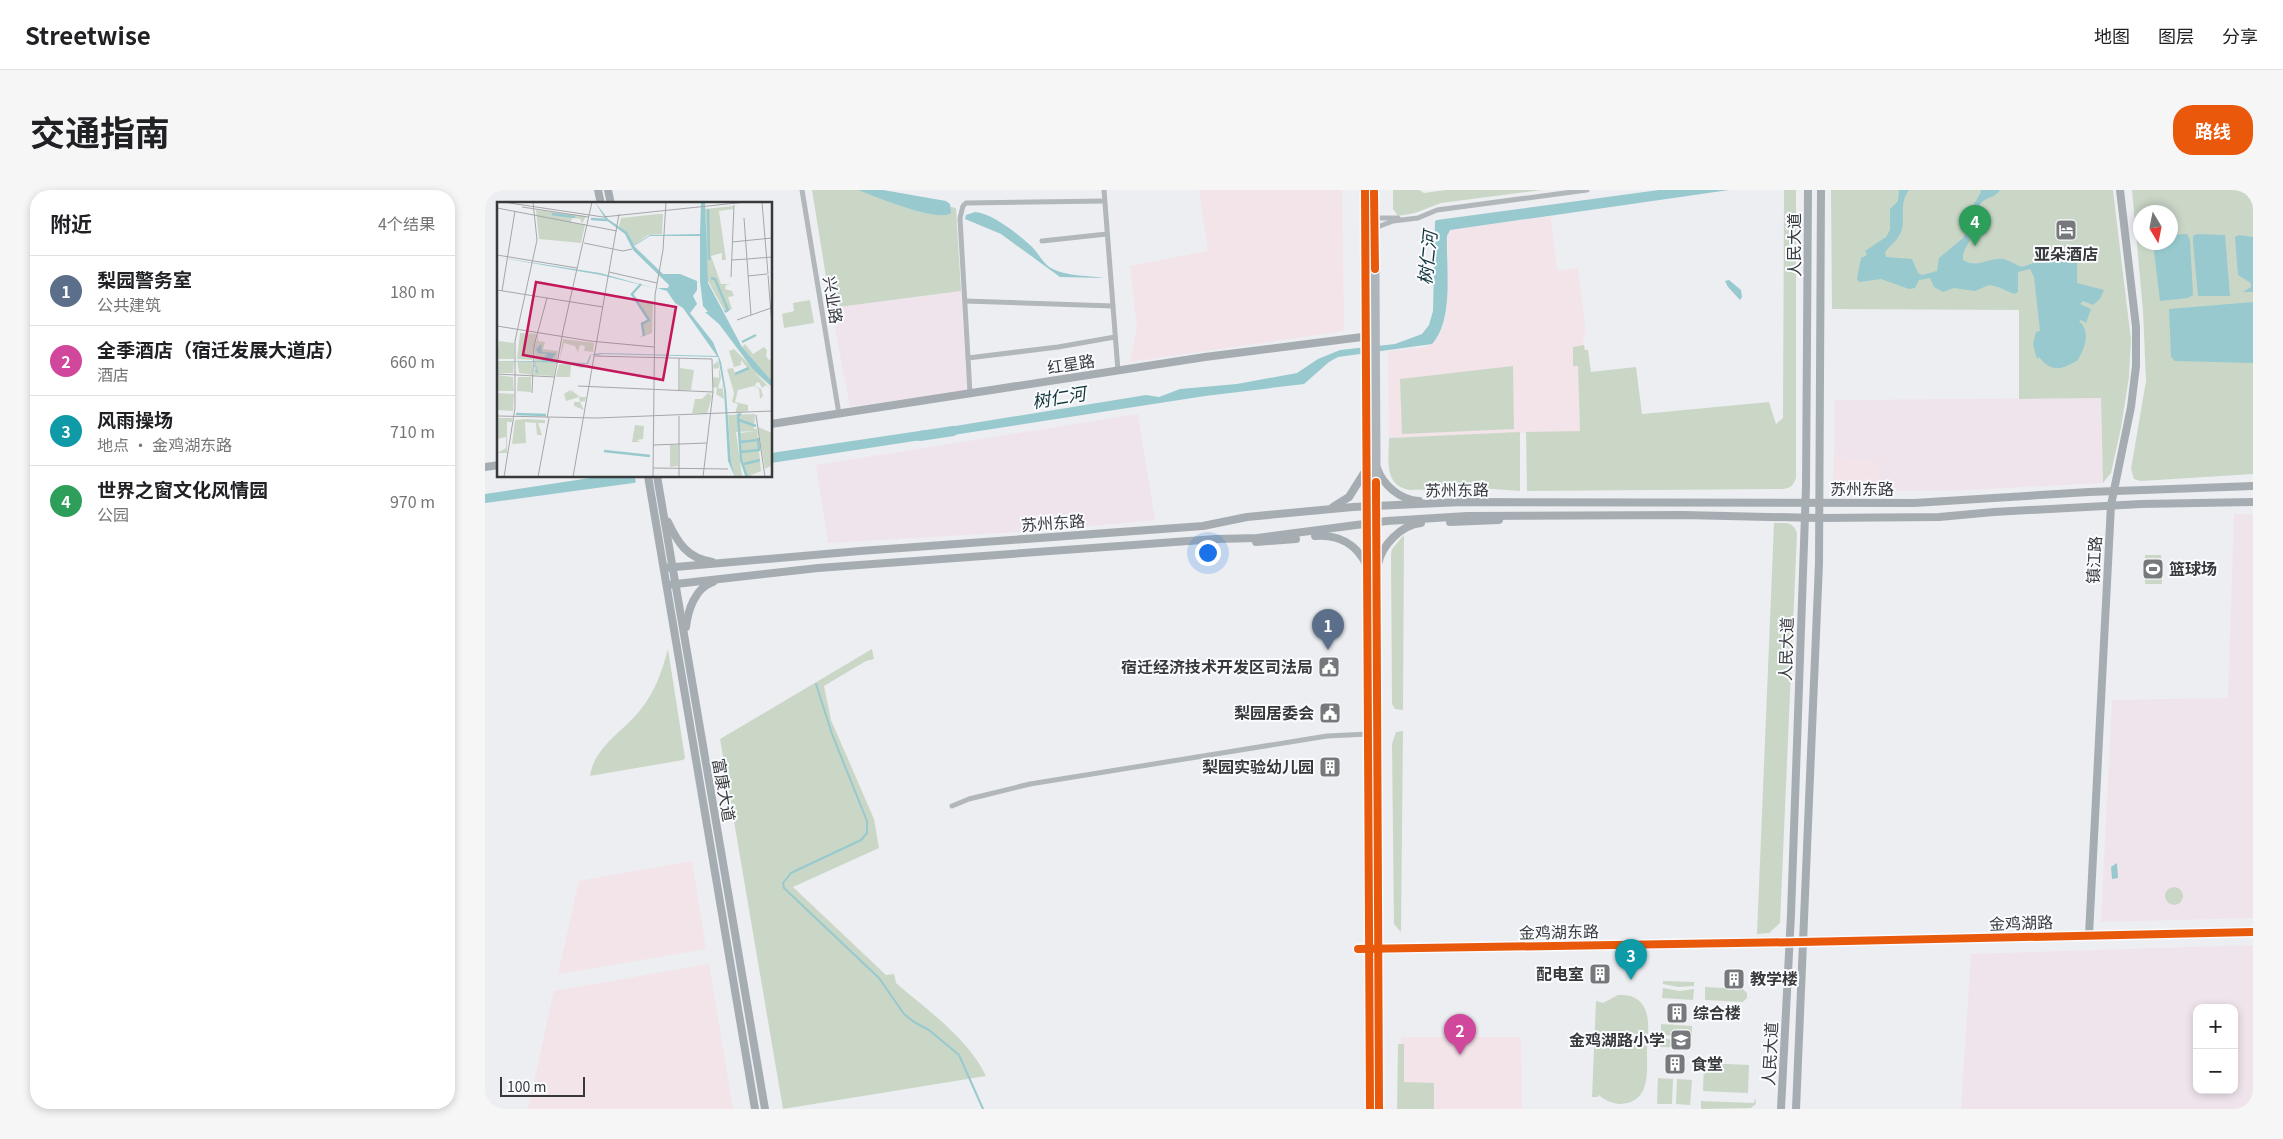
<!DOCTYPE html>
<html lang="zh">
<head>
<meta charset="utf-8">
<style>
	:root { --surface:#fff; --page:#f6f6f6; --text:#202124; --muted:#757577; --line:#e0e0e0; --accent:#ea580c }
	body { margin:0; font-family:Georgia,"Noto Sans SC",serif; background:var(--page); color:var(--text) }
	.controls { position:absolute; right:15px; bottom:15px; display:grid; overflow:hidden; border-radius:10px; box-shadow:0 2px 8px #0003 }
	.controls button { width:45px; height:45px; display:grid; place-items:center; padding:0; border:0; border-bottom:1px solid var(--line); background:var(--surface); color:var(--text); font:25px sans-serif }
	.compass { position:absolute; left:1648px; top:15px; width:45px; height:45px; border-radius:50%; background:var(--surface); box-shadow:0 2px 8px #0003; rotate:170deg }
	.scale { position:absolute; left:15px; bottom:12px; width:85px; box-sizing:border-box; padding-left:5px; border:2px solid #38393b; border-top:0; font-size:14px; line-height:18px; white-space:nowrap; color:#38393b; -webkit-text-stroke:4px #f9fbff; paint-order:stroke }
	.you { position:absolute; left:722px; top:362px; width:18px; height:18px; margin:-12px; border:4px solid #fff; border-radius:50%; background:#1a73e8; box-shadow:0 0 0 8px #1a73e833 }
	.badge { display:grid; place-items:center; width:32px; height:32px; border-radius:50%; background:var(--accent); color:#fff; font-size:16px; font-weight:700 }
	.pin { position:absolute; translate:-50% -41px; filter:drop-shadow(0 1px 2px #0008) }
	.pin::after { content:''; position:absolute; top:26px; width:18px; height:15px; background:inherit; clip-path:polygon(0 0,100% 0,50% 100%) }
	.list { margin:0; padding:0; list-style:none }
	h2 { display:flex; justify-content:space-between; align-items:center; height:65px; margin:0; padding:0 20px; font-size:21px }
	h2 small { font-size:16px; font-weight:400; color:var(--muted) }
	.list li { display:grid; grid-template-columns:32px 1fr auto; gap:15px; align-items:center; box-sizing:border-box; height:70px; padding:0 20px; border-top:1px solid var(--line) }
	.list b { display:block; font-size:19px; white-space:nowrap }
	.list p { margin:0; font-size:16px; white-space:nowrap; color:var(--muted) }
	.list em { font-size:16px; font-style:normal; color:var(--muted) }
	.map { position:relative; flex:none; width:1768px; height:919px; overflow:hidden; border-radius:20px }
	header { display:flex; align-items:center; gap:30px; box-sizing:border-box; height:70px; padding:0 25px; background:var(--surface); border-bottom:1px solid var(--line) }
	header strong { font-size:24px }
	nav { display:flex; gap:28px; margin-inline-start:auto; font-size:18px }
	.intro { display:flex; align-items:center; justify-content:space-between; box-sizing:border-box; height:120px; padding:0 30px }
	h1 { margin:0; font-size:35px }
	.button { padding:12px 22px; border-radius:20px; background:var(--accent); color:#fff; font-size:18px; font-weight:700 }
	main { display:flex; gap:30px; padding:0 30px }
	aside { flex:1; background:var(--surface); border-radius:20px; box-shadow:0 2px 8px #0003 }
	.map>svg:first-child { display:block }
	.commercial { fill:#f2e4e8 }
	.industrial { fill:#f0e4ec; fill-rule:evenodd }
	.green { fill:#cad7c7; fill-rule:evenodd }
	.water { fill:#97c9cf }
	.pier { fill:#edeef1 }
	.lines { fill:none; stroke-linecap:round; stroke-linejoin:round }
	.stream { stroke:#97c9cf; stroke-width:2 }
	.river { stroke:#97c9cf; stroke-width:10 }
	.street { stroke:#b2b7bc; stroke-width:5 }
	.secondary { stroke:#a6adb2; stroke-width:8 }
	.highway { stroke:#adb4ba; stroke-width:10 }
	.cycleway-casing { stroke:#f9fbff; stroke-width:11 }
	.cycleway { stroke:#e8590c; stroke-width:8 }
	.labels { text-anchor:middle; stroke-width:4; stroke-linejoin:round; paint-order:stroke }
	.street-label { font-size:16px; fill:#38393b; stroke:#f9fbff }
	.poi-label { font-size:16px; font-weight:bold; fill:#38393b; stroke:#f9fbff; text-anchor:end }
	.water-label { font-size:18px; font-style:italic; fill:#123639; stroke:#f9fbff }
	.inset-river { fill:none; stroke:#97c9cf; stroke-width:2.5 }
	.inset-road { fill:none; stroke:#a5a6a8; stroke-width:1 }
	.view { fill:#c2185b; fill-opacity:0.15; stroke:#c2185b; stroke-width:2.5 }
	.inset-edge { fill:none; stroke:#38393b; stroke-width:2.5 }
</style>
</head>
<body>
<header>
<strong>Streetwise</strong>
<nav><a>地图</a><a>图层</a><a>分享</a></nav>
</header>
<div class="intro"><h1>交通指南</h1><a class="button">路线</a></div>
<main>
<aside>
<h2>附近<small>4个结果</small></h2>
<ul class="list">
<li><span class="badge" style="background:#5c6f8a">1</span><div><b>梨园警务室</b><p>公共建筑</p></div><em>180 m</em></li>
<li><span class="badge" style="background:#d1479c">2</span><div><b>全季酒店（宿迁发展大道店）</b><p>酒店</p></div><em>660 m</em></li>
<li><span class="badge" style="background:#0f9aa8">3</span><div><b>风雨操场</b><p>地点 · 金鸡湖东路</p></div><em>710 m</em></li>
<li><span class="badge" style="background:#2e9e5b">4</span><div><b>世界之窗文化风情园</b><p>公园</p></div><em>970 m</em></li>
</ul>
</aside>
<div class="map">
<svg width="1768" height="919" viewBox="0 0 1768 919">
	<rect width="100%" height="100%" fill="#edeef1"/>
	<g class="commercial">
		<polygon points="714,0 857,0 859,141 645,172 652,138 645,76 723,61"/>
		<polygon points="1066,26 1072,81 1093,78 1101,144 1098,144 1099,155 1088,157 1088,175 1093,176 1095,241 904,248 903,161 940,157 952,149 957,139 961,125 963,42 965,40"/>
		<polygon points="1349,265 1360,265 1361,270 1393,270 1393,305 1360,307 1348,294"/>
		<polygon points="207,671 221,759 73,784 94,691"/>
		<polygon points="224,774 248,919 43,919 69,801"/>
		<polygon points="916,847 1036,847 1037,919 916,919"/>
	</g>
	<g class="industrial">
		<polygon points="476,101 482,200 365,217 346,118"/>
		<polygon points="1616,208 1618,293 1465,301 1401,301 1401,305 1393,305 1393,270 1360,270 1360,265 1349,265 1350,210"/>
		<polygon points="653,224 670,330 551,341 343,353 331,275"/>
		<polygon points="1749,324 1768,324 1768,728 1616,732 1627,510 1743,508"/>
		<path d="M1768,755V919H1476L1486,764ZM1712,818H1749V900H1712Z"/>
	</g>
	<g class="green">
		<polygon points="327,0 389,0 471,18 476,101 346,118"/>
		<polygon points="908,0 934,0 939,3 961,0 1057,0 956,13 930,23 913,26 908,19"/>
		<path d="M1299,0H1311V288C1308,297 1304,299 1294,299L1042,301L1041,242L1095,241L1093,176H1088V157L1099,155L1100,160H1103L1106,182L1151,177L1157,224L1284,212L1291,234L1298,228Z"/>
		<polygon points="1346,0 1628,0 1646,150 1644,187 1636,238 1626,283 1618,293 1616,208 1534,209 1534,120 1347,119"/>
		<path d="M1647,0H1768V284L1656,291L1649,289L1646,279L1661,191L1658,121ZM1656,22H1686V52H1656Z"/>
		<polygon points="325,110 329,133 299,138 297,124 309,121 308,113"/>
		<polygon points="1028,176 1029,239 917,244 915,189"/>
		<path d="M1035,242V301L994,298L925,300C898,296 904,269 904,248Z"/>
		<path d="M1289,333C1301,333 1308,331 1312,343L1295,733L1284,743L1272,744Z"/>
		<polygon points="919,345 918,520 910,519 907,514 906,364 907,359"/>
		<polygon points="1660,365 1676,365 1677,394 1660,394"/>
		<path d="M183,459L200,568L198,570L105,586C109,557 139,541 156,519C170,502 177,481 183,459Z"/>
		<path d="M387,459L389,469L381,471L339,496L346,530L389,629L394,658L308,697L401,785L409,784L411,793C443,821 482,847 501,886L298,919L235,549Z"/>
		<polygon points="918,541 916,742 909,734 907,554 911,542"/>
		<circle cx="1689" cy="706" r="9"/>
		<polygon points="1178,791 1209,792 1209,796 1193,797 1178,794"/>
		<polygon points="1220,797 1258,799 1262,803 1262,808 1258,812 1220,810"/>
		<polygon points="1178,798 1195,801 1209,799 1208,810 1177,808"/>
		<path d="M1133,805C1168,803 1164,836 1162,860C1162,871 1163,884 1160,895C1155,917 1128,919 1114,905L1113,907H1107L1111,811L1118,813Z"/>
		<polygon points="1176,834 1207,836 1207,846 1191,847 1176,844"/>
		<polygon points="1176,848 1190,850 1207,849 1206,858 1175,857"/>
		<polygon points="913,854 919,854 919,892 949,893 949,919 912,919"/>
		<polygon points="1219,873 1264,875 1263,903 1218,901"/>
		<polygon points="1173,888 1188,889 1187,914 1172,914"/>
		<polygon points="1192,889 1207,890 1205,915 1191,914"/>
		<polygon points="1270,907 1271,914 1266,918 1216,919 1216,911 1269,913"/>
	</g>
	<g class="water">
		<path d="M373,0H398L461,11L465,14L466,23C453,33 389,6 373,0Z"/>
		<path d="M1174,0H1244L965,40L962,46C961,78 969,131 947,154L853,167L844,172L819,194L720,206L455,247L454,240L458,238L661,205L674,207L695,199L752,194L812,183L833,169L855,160L910,154L937,144L944,135L948,121L950,31L952,30Z"/>
		<path d="M1414,0H1424C1414,13 1420,25 1417,39C1414,50 1406,54 1400,62L1401,67L1427,69L1433,83L1437,85L1452,81L1454,68L1478,48L1482,41L1484,23L1496,2L1495,0H1515C1511,8 1501,7 1496,13C1486,26 1490,33 1486,47C1483,56 1477,60 1478,70C1492,79 1504,67 1518,69C1524,70 1531,75 1537,77L1551,72L1561,59L1589,60L1592,65V93L1619,100L1615,109L1608,115L1598,111L1595,114L1606,119L1601,133L1596,130L1594,131C1606,142 1600,157 1593,170C1576,180 1567,183 1554,167L1552,169L1548,154L1551,142L1555,141L1549,87L1545,79L1533,82V102L1529,104L1513,97L1504,95L1490,101L1469,98L1458,102L1449,97L1445,88L1434,90L1430,98L1424,99L1396,89L1374,92L1372,89L1376,68L1382,65L1380,61L1401,47L1405,40V19L1413,11Z"/>
		<path d="M490,22C507,23 533,44 545,55C552,61 556,70 563,76C578,87 602,85 619,88L575,87L516,44L480,29L481,25Z"/>
		<polygon points="1702,44 1705,50 1708,105 1703,108 1675,111 1668,53 1686,52 1686,45"/>
		<polygon points="1712,44 1740,45 1745,106 1713,106 1708,52 1708,46"/>
		<polygon points="1754,45 1768,47 1768,102 1758,102 1766,97 1766,93 1753,85 1750,47"/>
		<polygon points="1244,90 1256,100 1257,107 1255,110 1243,97 1240,91"/>
		<polygon points="1768,112 1768,173 1690,171 1686,167 1684,119"/>
		<polygon points="441,240 448,241 449,248 286,273 286,263"/>
		<polygon points="118,286 200,286 0,313 0,304"/>
		<polygon points="1632,673 1633,688 1627,689 1626,677"/>
	</g>
	<polygon class="pier" points="150,286 187,286 188,291 151,295"/>
	<g class="lines">
		<polyline class="stream" points="331,494 347,544 382,631 382,643 376,650 306,683 298,693 299,698 394,788 419,824 429,832 444,840 474,865 498,919"/>
		<polyline class="river" points="435,246 468,241"/>
		<g class="street">
			<polyline points="317,0 354,224"/>
			<polyline points="619,0 633,181"/>
			<polyline points="889,28 913,28"/>
			<polyline points="890,38 908,31 933,28 952,20 1102,0"/>
			<polyline points="557,51 622,44"/>
			<polyline points="480,111 628,116"/>
			<polyline points="483,168 573,157 630,147"/>
			<polyline points="485,203 475,28 478,16 481,13 619,11"/>
			<polyline points="467,616 484,609 545,594 842,546 884,544"/>
		</g>
		<g class="secondary">
			<polyline points="113,0 116,14"/>
			<polyline points="123,0 126,14"/>
			<polyline points="286,234 720,167 885,146"/>
			<polyline points="0,277 14,275"/>
			<path d="M892,278C898,295 915,310 934,311"/>
			<polyline points="163,286 270,919"/>
			<polyline points="172,286 280,919"/>
			<polyline points="848,317 864,307 881,280"/>
			<path d="M183,332C193,353 202,368 227,372"/>
			<polyline points="965,332 1014,330"/>
			<path d="M830,346C853,344 871,354 881,374"/>
			<polyline points="771,352 811,349"/>
			<path d="M893,374C897,355 916,335 936,333"/>
			<polyline points="179,378 375,361 718,336 762,327 868,317 977,312 1429,313 1604,302 1768,296"/>
			<polyline points="182,395 333,378 731,349 772,348 902,331 982,326 1198,325 1334,328 1454,327 1509,322 1656,314 1768,312"/>
			<path d="M201,437C203,420 210,398 228,392"/>
			<polyline points="1604,745 1626,315 1646,217 1651,176 1651,137 1635,0"/>
			<polyline points="873,759 1317,752 1768,742"/>
			<polyline points="1296,919 1306,724 1321,297 1323,0"/>
			<polyline points="1311,919 1334,373 1336,0"/>
		</g>
		<g class="highway">
			<polyline points="880,0 885,919"/>
			<polyline points="889,0 894,919"/>
		</g>
		<g class="cycleway-casing">
			<g id="cycleway">
				<polyline points="880,0 885,919"/>
				<polyline points="889,2 890,79"/>
				<polyline points="891,292 894,919"/>
				<polyline points="873,759 1317,752 1768,742"/>
			</g>
		</g>
		<use href="#cycleway" class="cycleway"/>
	</g>
	<defs>
		<g id="hotel-square" transform="scale(1.125)"><rect x="-9" y="-9" width="18" height="18" rx="4" fill="#77787b" stroke="#f9fbff"/><path d="M-6-4.5h1.5V1H6V5H4.5V3h-9V5H-6ZM-4 0a1.8 1.8 0 1 1 3.6 0ZM.5 0V-2.5h3Q6-2.5 6 0Z" fill="#fff"/></g>
		<g id="stadium-square" transform="scale(1.125)"><rect x="-9" y="-9" width="18" height="18" rx="4" fill="#77787b" stroke="#f9fbff"/><path d="M0-5a6.5 5 0 1 0 0 10a6.5 5 0 1 0 0-10ZM-3.5-1.8h7v3.6h-7Z" fill="#fff"/></g>
		<g id="civic-square" transform="scale(1.125)"><rect x="-9" y="-9" width="18" height="18" rx="4" fill="#77787b" stroke="#f9fbff"/><path d="M-.6-6.5H3V-4.5H.6V-3L4-1V1h2V6H-6V1h2V-1L-.6-3ZM-1.2 2.5V6h2.4V2.5Z" fill="#fff"/></g>
		<g id="building-square" transform="scale(1.125)"><rect x="-9" y="-9" width="18" height="18" rx="4" fill="#77787b" stroke="#f9fbff"/><path d="M-4-6H4V6H1V3H-1V6H-4ZM-2.5-4.3h1.7v1.8h-1.7ZM.8-4.3h1.7v1.8H.8ZM-2.5-1h1.7V.8h-1.7ZM.8-1h1.7V.8H.8Z" fill="#fff"/></g>
		<g id="school-square" transform="scale(1.125)"><rect x="-9" y="-9" width="18" height="18" rx="4" fill="#77787b" stroke="#f9fbff"/><path d="M0-5L7-2L0 1L-7-2ZM-4 1L0 2.5L4 1V4Q0 6-4 4Z" fill="#fff"/></g>
	</defs>
	<g fill-rule="evenodd">
		<use href="#hotel-square" x="1581" y="40"/>
		<use href="#stadium-square" x="1668" y="379"/>
		<use href="#civic-square" x="844" y="477"/>
		<use href="#civic-square" x="845" y="523"/>
		<use href="#building-square" x="845" y="577"/>
		<use href="#building-square" x="1115" y="784"/>
		<use href="#building-square" x="1249" y="789"/>
		<use href="#building-square" x="1192" y="823"/>
		<use href="#school-square" x="1196" y="850"/>
		<use href="#building-square" x="1190" y="874"/>
	</g>
	<g class="labels">
		<g class="street-label">
			<text transform="translate(1309 55) rotate(-90)" y="6">人民大道</text>
			<text transform="translate(348 110) rotate(81)" y="6">兴业路</text>
			<text transform="translate(586 174) rotate(-9)" y="6">红星路</text>
			<text x="1377" y="305">苏州东路</text>
			<text transform="translate(972 300) rotate(-1)" y="6">苏州东路</text>
			<text transform="translate(568 333) rotate(-4)" y="6">苏州东路</text>
			<text transform="translate(1609 370) rotate(-87)" y="6">镇江路</text>
			<text transform="translate(1301 459) rotate(-88)" y="6">人民大道</text>
			<text transform="translate(239 600) rotate(80)" y="6">富康大道</text>
			<text transform="translate(1536 733) rotate(-2)" y="6">金鸡湖路</text>
			<text transform="translate(1074 742) rotate(-1)" y="6">金鸡湖东路</text>
			<text transform="translate(1285 864) rotate(-87)" y="6">人民大道</text>
		</g>
		<g class="poi-label">
			<text x="1581" y="70" text-anchor="middle">亚朵酒店</text>
			<text x="1684" y="385" text-anchor="start">篮球场</text>
			<text x="828" y="483">宿迁经济技术开发区司法局</text>
			<text x="829" y="529">梨园居委会</text>
			<text x="829" y="583">梨园实验幼儿园</text>
			<text x="1099" y="790">配电室</text>
			<text x="1265" y="795" text-anchor="start">教学楼</text>
			<text x="1208" y="829" text-anchor="start">综合楼</text>
			<text x="1180" y="856">金鸡湖路小学</text>
			<text x="1206" y="880" text-anchor="start">食堂</text>
		</g>
		<g class="water-label">
			<text transform="translate(943 68) rotate(-84)" y="6">树仁河</text>
			<text transform="translate(574 208) rotate(-9)" y="6">树仁河</text>
		</g>
	</g>
	<g transform="translate(12 12)">
		<rect width="275" height="275" fill="#edeef1"/>
		<path d="M236,4V7L222,9L229,58H225V51L214,54L224,82H234L229,83L228,87L235,89L237,94L231,95L235,107L228,110L210,77L208,7ZM39,8L89,14L85,22L83,17L75,16L74,20L88,23L84,41L42,37ZM161,12H166L165,32L151,33L137,43L122,24L124,16ZM139,100L156,101L155,131L142,136L146,133L144,120L151,118ZM23,131L40,132L35,158L20,157ZM42,132L41,139L48,140L46,147L61,149L57,174L37,173L38,143ZM66,137L97,141L96,150L87,149L88,144L83,143L81,150L78,144L67,141L62,160ZM2,139L17,141V157H0ZM248,142L256,152L267,145L270,148L269,154L272,158L275,157V179L245,145ZM237,147L275,185L257,170L275,188L269,183L265,186L262,180L259,181L258,184L264,187L266,194L263,197L262,187L257,184L241,188L238,200L251,203V209L238,211L241,202L235,200L237,191L230,167L236,166L238,172L251,167L244,158V163L237,165L232,149ZM0,159H17L16,171H0ZM20,159L35,160V173L22,171ZM221,159L224,176L221,186L225,187V180L227,197L219,192L220,186L216,185V175L222,176V166L217,167L216,163ZM62,162L91,163H94L85,166L74,163L73,175H59ZM183,166L197,168L194,188H183ZM0,173L16,175L17,189H0ZM21,175H34V190L20,189ZM73,188V192L74,188L83,195H89L88,199L83,200L87,208L77,204V200H83L82,195L69,199L67,192ZM0,191L17,192L16,209L0,208ZM211,191L215,192H212L215,194L210,212L195,211L198,197H205ZM258,212L257,227H260L264,269L250,275L245,259L243,231L257,229L239,230L245,274L238,275L234,260L231,213ZM0,216H15V220H10V251H0L9,246V235L0,237ZM28,217L48,218V221H41L45,233H40L39,221L28,220L29,241L15,242L18,218ZM138,223L147,224L146,237L140,238L143,240H135ZM261,225L275,231V263L268,267ZM173,243H181V264L173,265Z" fill="#cad7c7"/>
		<path d="M98,0L111,17L130,30L137,43L153,33L203,32L204,0H208L211,81L245,145L275,179V185L255,166L222,122L208,110H211L206,104L203,79V34H153L137,44L166,72H183L200,79V88L196,94L200,102L193,111L216,140L224,160L229,189L234,260L238,275L231,259L227,187L221,155L105,152L101,153H94L91,162L39,160L38,163L40,165L41,172L38,169L40,166L37,164L38,160L0,159H45L50,152L41,151L39,147L44,142L45,150L59,151L54,159L57,160L90,161L93,153L104,151L220,154L186,106L178,101L170,89L160,86H171L172,83L136,48L128,32L109,18ZM0,55L103,71L157,86L104,73Z" fill="#97c9cf"/>
		<path class="inset-river" d="M211,7L212,58M55,12L78,15M94,17L110,18M214,76L218,77L231,108L228,110M144,82L135,92L152,118L145,122L147,134M245,140L259,133M238,172L252,166M19,212L49,213M244,212L241,213L244,258L250,275M242,218L259,224M244,240L260,238M107,249L153,254M244,250L262,248L261,236M247,262L263,258"/>
		<path class="inset-road" d="M6,0L106,15L249,0M265,0L271,72M25,5L91,15M0,6L120,29M247,16L254,113M235,40L275,36M87,41L126,49L135,47M0,53L80,66M250,57L275,55M235,58L250,57M112,70L160,81M271,73L275,125M251,74L270,72M234,75L237,3M0,88L106,105M5,89L18,9M240,118L274,106M0,124L93,139L157,145M98,154L215,157L216,190L206,275M0,172L58,175M81,184L216,190M182,188V156M35,191L37,144L50,96M259,213L268,275M0,214L100,216L275,209M182,214V275M50,216L66,129L95,0M156,243L210,241M156,266L231,267M7,275L18,206V139L40,38L36,0M41,275L52,216M76,275L122,12M156,275L158,93L166,48L169,0"/>
		<path class="view" d="M39,80L179,105L166,178L26,153Z"/>
		<rect width="275" height="275" class="inset-edge"/>
	</g>
</svg>
<div class="controls">
<button>+</button>
<button>−</button>
</div>
<svg class="compass" viewBox="-18 -18 36 36"><path d="M0-13l5 13h-10z" fill="#e53935"/><path d="M0 13l5-13h-10z" fill="#757577"/></svg>
<div class="scale">100 m</div>
<div class="you"></div>
<div class="pin badge" style="left:843px;top:460px;background:#5c6f8a">1</div>
<div class="pin badge" style="left:975px;top:865px;background:#d1479c">2</div>
<div class="pin badge" style="left:1146px;top:790px;background:#0f9aa8">3</div>
<div class="pin badge" style="left:1490px;top:56px;background:#2e9e5b">4</div>
</div>
</main>
</body>
</html>
